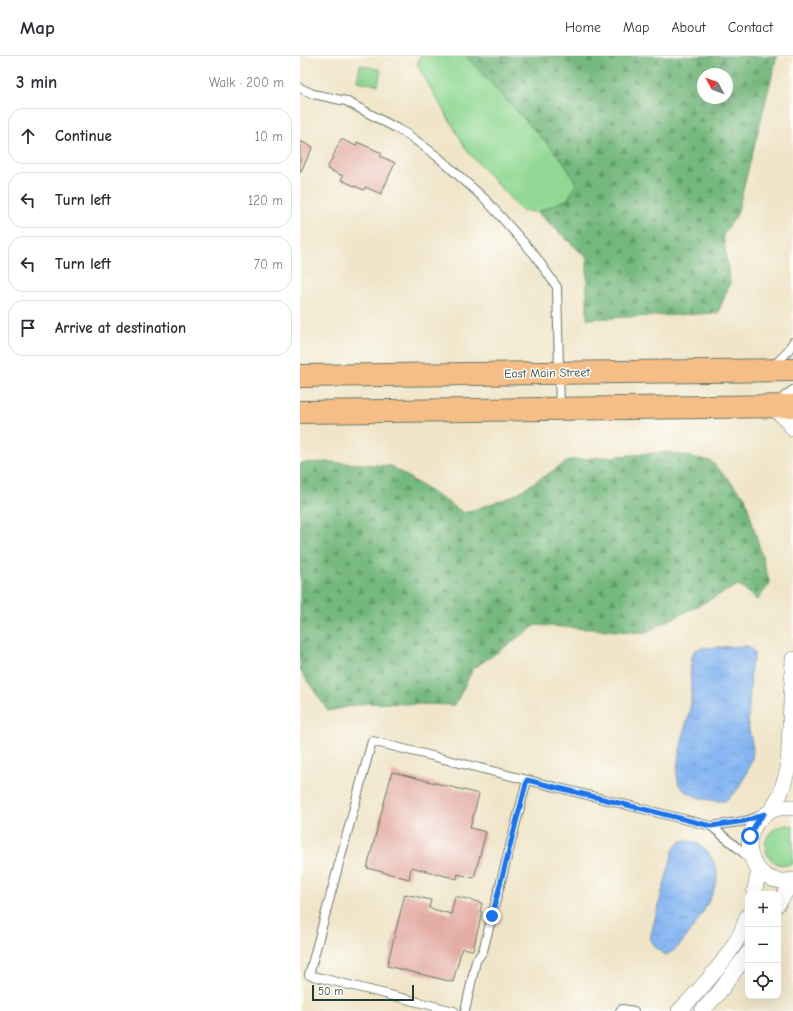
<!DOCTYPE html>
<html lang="en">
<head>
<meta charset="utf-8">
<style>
	:root { --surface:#fff; --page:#f2f2f3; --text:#2b2b33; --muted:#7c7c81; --line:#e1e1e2 }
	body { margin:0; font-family:"Comic Neue",sans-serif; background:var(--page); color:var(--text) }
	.controls { position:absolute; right:12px; bottom:12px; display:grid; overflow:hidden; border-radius:8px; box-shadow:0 4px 16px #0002 }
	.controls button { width:36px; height:36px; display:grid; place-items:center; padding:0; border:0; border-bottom:1px solid var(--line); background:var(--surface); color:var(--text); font:20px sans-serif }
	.compass { position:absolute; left:397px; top:12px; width:36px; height:36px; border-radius:50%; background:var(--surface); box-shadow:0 4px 16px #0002; rotate:311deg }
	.scale { position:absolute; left:12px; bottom:10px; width:102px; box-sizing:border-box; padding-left:4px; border:2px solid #1f3d34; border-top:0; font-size:11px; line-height:14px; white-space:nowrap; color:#1f3d34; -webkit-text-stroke:3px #fdfcf7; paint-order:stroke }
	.stop { position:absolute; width:12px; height:12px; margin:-9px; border:3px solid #1a73e8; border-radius:50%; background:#fff }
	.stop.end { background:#1a73e8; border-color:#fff; box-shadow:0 1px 4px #0008 }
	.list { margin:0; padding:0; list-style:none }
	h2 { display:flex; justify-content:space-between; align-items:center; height:52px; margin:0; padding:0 16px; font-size:17px }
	h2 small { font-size:13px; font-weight:400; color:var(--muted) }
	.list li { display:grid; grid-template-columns:26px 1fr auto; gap:12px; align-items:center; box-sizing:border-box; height:56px; margin:0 8px 8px; padding:0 8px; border:1px solid var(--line); border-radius:16px }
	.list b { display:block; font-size:15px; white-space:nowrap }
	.list em { font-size:13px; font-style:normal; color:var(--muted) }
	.icon { flex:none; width:22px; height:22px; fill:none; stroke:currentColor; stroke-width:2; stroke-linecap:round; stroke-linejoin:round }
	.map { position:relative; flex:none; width:493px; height:955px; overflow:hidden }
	header { display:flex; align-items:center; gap:24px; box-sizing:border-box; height:56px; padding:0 20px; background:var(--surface); border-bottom:1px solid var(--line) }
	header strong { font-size:19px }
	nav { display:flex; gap:22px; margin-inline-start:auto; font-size:14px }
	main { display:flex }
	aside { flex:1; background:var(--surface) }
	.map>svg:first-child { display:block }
	.grass { fill:#90d893; stroke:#588a64 }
	.forest { fill:url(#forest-firs); stroke:#4a7a58; fill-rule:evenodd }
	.park { fill:url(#park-crowns); stroke:#588a64 }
	.water { fill:url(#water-ripples); stroke:#527a93 }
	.building { fill:#e4ada5 }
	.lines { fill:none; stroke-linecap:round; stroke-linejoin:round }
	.service-casing { stroke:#687868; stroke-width:10 }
	.minor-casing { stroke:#687868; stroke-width:16 }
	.trunk-casing { stroke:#687868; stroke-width:24 }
	.service { stroke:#fff; stroke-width:8 }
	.minor { stroke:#fff; stroke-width:15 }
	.trunk { stroke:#f6be87; stroke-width:22 }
	.route { stroke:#1a73e8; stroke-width:5 }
	.labels { text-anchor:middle; stroke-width:3; stroke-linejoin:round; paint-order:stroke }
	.street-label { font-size:12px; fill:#1f3d34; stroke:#fdfcf7 }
</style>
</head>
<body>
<header>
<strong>Map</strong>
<nav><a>Home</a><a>Map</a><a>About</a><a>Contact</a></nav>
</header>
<main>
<aside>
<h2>3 min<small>Walk · 200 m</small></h2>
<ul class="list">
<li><svg class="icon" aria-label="ahead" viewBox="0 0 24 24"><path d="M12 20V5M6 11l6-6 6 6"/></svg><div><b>Continue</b></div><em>10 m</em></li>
<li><svg class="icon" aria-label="left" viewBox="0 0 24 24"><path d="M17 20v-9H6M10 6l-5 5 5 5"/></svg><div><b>Turn left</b></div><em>120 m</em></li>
<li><svg class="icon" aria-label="left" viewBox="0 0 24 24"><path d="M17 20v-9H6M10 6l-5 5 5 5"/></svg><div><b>Turn left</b></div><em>70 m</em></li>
<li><svg class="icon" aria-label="arrive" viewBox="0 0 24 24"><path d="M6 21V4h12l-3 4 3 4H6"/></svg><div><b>Arrive at destination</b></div></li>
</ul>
</aside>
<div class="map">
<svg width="493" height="955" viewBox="0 0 493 955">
	<defs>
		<pattern id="forest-firs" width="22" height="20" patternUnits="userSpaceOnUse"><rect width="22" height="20" fill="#74b87d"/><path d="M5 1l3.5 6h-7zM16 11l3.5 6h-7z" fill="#5f9767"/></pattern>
		<pattern id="park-crowns" width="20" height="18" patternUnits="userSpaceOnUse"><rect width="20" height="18" fill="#90d893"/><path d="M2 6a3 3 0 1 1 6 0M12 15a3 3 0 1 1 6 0" fill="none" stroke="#7cba7f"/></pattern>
		<pattern id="water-ripples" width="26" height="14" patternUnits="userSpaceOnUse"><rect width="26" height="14" fill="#86b6f2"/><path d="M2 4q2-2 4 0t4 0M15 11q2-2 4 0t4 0" fill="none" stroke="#6d95c5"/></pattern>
	</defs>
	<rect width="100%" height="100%" fill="#fdfcf7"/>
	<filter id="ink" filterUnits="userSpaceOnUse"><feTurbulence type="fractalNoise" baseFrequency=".025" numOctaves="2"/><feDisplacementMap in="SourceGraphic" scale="8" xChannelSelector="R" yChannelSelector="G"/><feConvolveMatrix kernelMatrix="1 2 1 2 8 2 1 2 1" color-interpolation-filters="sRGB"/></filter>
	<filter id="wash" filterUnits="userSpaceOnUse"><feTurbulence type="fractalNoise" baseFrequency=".012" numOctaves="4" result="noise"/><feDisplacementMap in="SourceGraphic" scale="16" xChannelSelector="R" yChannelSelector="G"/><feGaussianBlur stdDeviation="0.9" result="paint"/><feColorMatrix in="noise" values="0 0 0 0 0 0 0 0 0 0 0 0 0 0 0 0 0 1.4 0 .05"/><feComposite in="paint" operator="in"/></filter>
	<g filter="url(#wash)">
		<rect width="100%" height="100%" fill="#f0e5c9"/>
		<g class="grass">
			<polygon points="120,0 166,0 264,106 277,128 268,143 237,156 222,155 168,96 117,9"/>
			<path d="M487,769L493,770V808C461,816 454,772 487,769Z"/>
		</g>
		<g class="forest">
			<path d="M166,0H477L437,158L423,179L430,227L418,257L287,263V202L237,156L268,143L276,128L264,106ZM403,18H427V42H403Z"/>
			<polygon points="367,396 411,405 445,441 470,528 457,544 438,529 344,577 236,569 173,613 155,649 67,647 28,655 0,614 0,407 29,406 91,410 164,457 211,441 270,404"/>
		</g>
		<polygon class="park" points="60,9 81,14 78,29 57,25"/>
		<g class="water">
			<path d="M448,590L454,596V603L451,610L448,669L453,693L452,703L445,720L437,734L425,745C414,745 405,744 395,740C390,737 383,735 380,730C370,717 389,664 391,647C392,630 388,612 394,595L401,592Z"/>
			<path d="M382,785C394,784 401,788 408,797C413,804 417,811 417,820C417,837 388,884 374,894C372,896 369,897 366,899C358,895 354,891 350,882L374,792L377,788Z"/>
		</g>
		<g id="blocks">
			<g class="building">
				<polygon points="41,83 56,90 57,86 82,97 80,100 95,107 81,138 65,131 64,134 41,124 43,120 27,113"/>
				<polygon points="0,85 13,91 0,117"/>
				<polygon points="92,716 179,738 170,772 186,776 174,822 158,818 157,823 111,811 109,823 67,812"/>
				<polygon points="105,838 131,844 129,852 151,858 155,840 182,847 180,856 182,856 173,894 162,892 153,926 87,910"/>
			</g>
		</g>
	</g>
	<g filter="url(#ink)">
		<use href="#blocks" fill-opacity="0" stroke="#687868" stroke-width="1"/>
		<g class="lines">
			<g class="service-casing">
				<g id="service">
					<polyline points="0,32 13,38 46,45 107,78 138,101 186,144 234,198 257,231 260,352"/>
					<path d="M473,309C482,303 488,297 493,286"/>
					<polyline points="478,345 493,334"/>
					<polyline points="411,770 438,792 450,803"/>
					<polyline points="154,955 9,919 72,685 411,770 445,765 460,760"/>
					<polyline points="165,955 176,905 183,895 227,724"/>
					<polyline points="320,955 322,953 334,955"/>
				</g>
			</g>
			<g class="minor-casing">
				<g id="minor">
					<polyline points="471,350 489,366 493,373"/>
					<path d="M493,752C485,750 476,752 469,756C432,777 451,833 493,824"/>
					<polyline points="472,754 481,736 488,713 493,603"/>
					<polyline points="454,838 459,814"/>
					<polyline points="478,848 487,834 493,829"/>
					<path d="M379,955C401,933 423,909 438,882C442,875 445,867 448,859"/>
					<polyline points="402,955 417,939 448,897"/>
				</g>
			</g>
			<g class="trunk-casing">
				<g id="trunk">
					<polyline points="0,320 493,314"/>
					<polyline points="0,356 493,350"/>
				</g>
			</g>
			<use href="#service" class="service"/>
			<use href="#minor" class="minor"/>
			<use href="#trunk" class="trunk"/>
		</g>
	</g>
	<g class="lines" filter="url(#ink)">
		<path class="route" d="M192,860L227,724L411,770L445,765L464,758C457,765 453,771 450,780"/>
	</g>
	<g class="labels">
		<g class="street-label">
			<text transform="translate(247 317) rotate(-1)" y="4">East Main Street</text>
		</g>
	</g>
</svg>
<div class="controls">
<button>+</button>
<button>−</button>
<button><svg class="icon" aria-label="locate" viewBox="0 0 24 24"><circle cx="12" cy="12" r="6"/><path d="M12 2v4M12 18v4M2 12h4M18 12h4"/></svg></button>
</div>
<svg class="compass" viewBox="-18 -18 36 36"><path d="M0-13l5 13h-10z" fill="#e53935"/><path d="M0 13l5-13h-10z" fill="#7c7c81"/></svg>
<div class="scale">50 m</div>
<div class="stop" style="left:450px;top:780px"></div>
<div class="stop end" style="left:192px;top:860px"></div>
</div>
</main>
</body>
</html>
